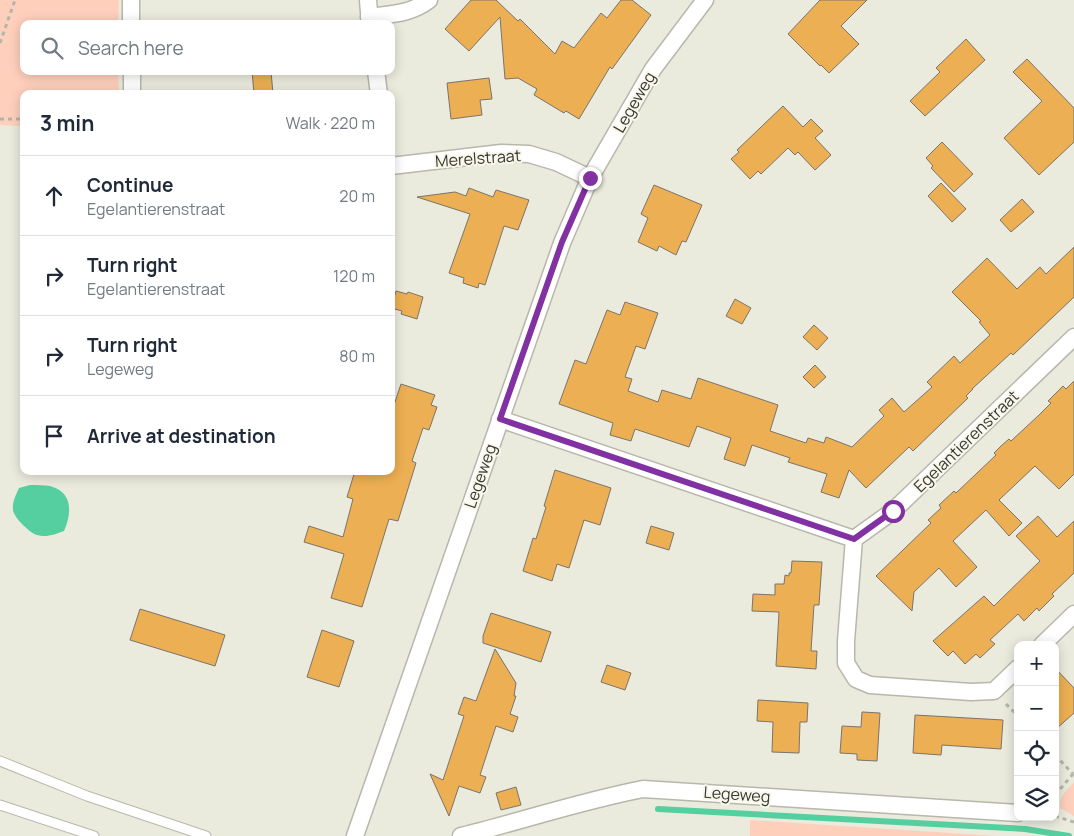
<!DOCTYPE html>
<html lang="en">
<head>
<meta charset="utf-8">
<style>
	:root { --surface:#fff; --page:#f6f6f7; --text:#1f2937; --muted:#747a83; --line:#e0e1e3 }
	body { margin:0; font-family:Manrope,sans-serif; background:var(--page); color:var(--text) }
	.controls { position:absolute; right:15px; bottom:15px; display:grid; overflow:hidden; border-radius:10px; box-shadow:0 2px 12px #0003 }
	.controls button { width:45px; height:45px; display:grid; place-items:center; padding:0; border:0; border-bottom:1px solid var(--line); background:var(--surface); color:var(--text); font:25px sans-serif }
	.stop { position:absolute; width:15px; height:15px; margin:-11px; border:4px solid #8131a1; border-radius:50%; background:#fff }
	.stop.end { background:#8131a1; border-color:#fff; box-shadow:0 1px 5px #0008 }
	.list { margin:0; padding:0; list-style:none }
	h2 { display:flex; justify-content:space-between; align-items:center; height:65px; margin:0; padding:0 20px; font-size:21px }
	h2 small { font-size:16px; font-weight:400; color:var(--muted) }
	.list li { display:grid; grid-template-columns:32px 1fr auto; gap:15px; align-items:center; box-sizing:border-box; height:80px; padding:0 20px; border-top:1px solid var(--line) }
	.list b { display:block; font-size:19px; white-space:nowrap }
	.list p { margin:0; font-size:16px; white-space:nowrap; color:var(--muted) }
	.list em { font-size:16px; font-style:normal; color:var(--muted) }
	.icon { flex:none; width:28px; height:28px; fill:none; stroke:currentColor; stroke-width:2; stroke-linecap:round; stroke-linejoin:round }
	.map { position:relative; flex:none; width:1074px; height:836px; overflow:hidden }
	.search { position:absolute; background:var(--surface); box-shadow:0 2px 12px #0003; left:20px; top:20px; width:375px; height:55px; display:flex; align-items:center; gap:12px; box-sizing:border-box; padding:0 18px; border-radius:10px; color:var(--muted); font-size:19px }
	.panel { position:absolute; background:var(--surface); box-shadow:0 2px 12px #0003; left:20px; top:90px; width:375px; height:385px; border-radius:10px }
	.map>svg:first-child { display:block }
	.green { fill:#fed0bc }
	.water { fill:#55cf9f }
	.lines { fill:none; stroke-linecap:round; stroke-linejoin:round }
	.stream { stroke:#55cf9f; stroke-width:6 }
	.building { fill:#edaf53; stroke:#7b746a }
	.service-casing { stroke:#b8b7ab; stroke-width:11 }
	.minor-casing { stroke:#b8b7ab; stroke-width:19 }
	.path { stroke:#b4b4a9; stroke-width:3; stroke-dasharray:4 4; stroke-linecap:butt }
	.service { stroke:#fff; stroke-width:9 }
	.minor { stroke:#fff; stroke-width:16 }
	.route { stroke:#8131a1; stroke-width:6 }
	.labels { text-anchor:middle; stroke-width:4; stroke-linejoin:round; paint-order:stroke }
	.street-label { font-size:16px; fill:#383833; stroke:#f8f7ea }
</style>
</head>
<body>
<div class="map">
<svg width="1074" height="836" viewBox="0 0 1074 836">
	<rect width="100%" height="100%" fill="#eaeadd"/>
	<g class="green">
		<polygon points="0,0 119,0 118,24 24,24 24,71 118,71 119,94 24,94 24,126 0,125"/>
		<path d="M1074,782V816L1060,808C1059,796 1066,791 1074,782Z"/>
		<polygon points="750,820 996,836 750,836"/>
	</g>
	<path class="water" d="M30,485C37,485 44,485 50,486C73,492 72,513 64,531C56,534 46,538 37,535C30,533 14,518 13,510C12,502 16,495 19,488Z"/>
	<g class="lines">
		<polyline class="stream" points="658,809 1025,829 1069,836"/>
	</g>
	<g class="building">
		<polygon points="471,0 496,0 518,21 520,19 555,54 562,41 574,48 601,13 607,18 621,0 632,0 651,15 612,69 610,67 579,119 566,111 564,113 534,95 537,89 518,78 505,79 500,17 469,51 445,29"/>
		<polygon points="820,0 867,0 841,26 859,44 829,73 821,65 820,66 788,34"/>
		<polygon points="966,39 985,60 925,116 910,101 940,72 936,68"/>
		<polygon points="1027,59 1074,108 1074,142 1039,175 1004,138 1042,101 1013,72"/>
		<polygon points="252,71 271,71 273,94 254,94"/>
		<polygon points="489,78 492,99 480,100 482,115 451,119 447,83"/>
		<polygon points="783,106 803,127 811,119 823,131 815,138 831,155 815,170 798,152 795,155 788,148 761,174 758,171 750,179 731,159 739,152 737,150"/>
		<polygon points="942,142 973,174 954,192 931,168 933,166 926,158"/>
		<polygon points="941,183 966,209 952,222 928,196"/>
		<polygon points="654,185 702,205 686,242 682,241 676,255 659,246 657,251 638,242 648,218 641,214"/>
		<polygon points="469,188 493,197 496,190 529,200 518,230 504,226 485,285 479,283 478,288 463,283 464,278 449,273 470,214 417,197 455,192 466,196"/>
		<polygon points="1022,199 1034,212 1011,232 1000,220"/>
		<polygon points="1074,247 1074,297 1013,355 1011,353 972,389 973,389 966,396 968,398 913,451 909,447 866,488 849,470 839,498 821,492 827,474 788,462 790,458 752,445 745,466 724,459 731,438 697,426 689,447 635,429 631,441 610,435 613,423 559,404 575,360 586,364 607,310 620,315 625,302 658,313 645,349 636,346 625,377 632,379 628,391 658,402 662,390 691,399 698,378 778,405 770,431 806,443 808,438 824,443 826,437 852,447 884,416 879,410 892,398 904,412 932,387 927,382 954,356 960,363 990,335 979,322 981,321 952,292 987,258 1017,289 1040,267 1046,274"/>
		<polygon points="396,291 407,294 408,292 423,297 417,319 401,314 402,311 391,308"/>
		<polygon points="735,299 751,308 742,324 726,316"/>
		<polygon points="814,325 828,338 817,350 803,337"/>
		<polygon points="815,365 826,377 814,388 803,377"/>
		<polygon points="1074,381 1074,474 1059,489 1035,466 999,500 1022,523 1009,536 986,510 953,541 977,567 956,587 939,568 914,592 912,611 876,576 931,523 928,520 941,508 939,505 954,491 956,493 996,455 994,453 1001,446 1009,439 1011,441 1039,415 1051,403 1048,401 1063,386 1066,389"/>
		<polygon points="401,384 435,395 431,405 437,407 429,430 423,428 412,461 416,463 398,521 389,519 362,607 331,598 344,554 304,542 309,526 343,537 353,499 347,497 355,471 391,471 391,414"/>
		<polygon points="555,470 611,488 600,525 584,520 569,568 557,564 552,581 523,571 533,538 536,539 546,507 544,506"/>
		<polygon points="1038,516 1057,537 1074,521 1074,573 1052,594 1054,596 1039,611 1037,608 1024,621 1018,614 990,640 995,644 980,658 976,654 965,664 953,651 948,656 933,641 984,596 994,606 1040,561 1016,536"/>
		<polygon points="651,526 674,533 669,550 646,543"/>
		<polygon points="792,561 822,562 819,605 814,605 811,651 817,651 816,669 776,666 779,612 752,611 753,594 775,595 775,584 784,584 785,575 789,576 789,573 791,573"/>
		<polygon points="140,609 225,635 215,666 130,640"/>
		<polygon points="491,613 551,632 541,662 483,643 483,636"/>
		<polygon points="322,630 354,641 339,687 307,677"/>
		<polygon points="495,649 516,683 514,696 516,696 510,714 518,717 513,732 496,726 480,775 486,777 480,793 459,786 449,816 430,774 443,780 464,716 458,714 464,697 476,701"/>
		<polygon points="607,665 631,673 625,690 601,682"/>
		<polygon points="1055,668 1074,688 1074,713 1055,730"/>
		<polygon points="758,700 808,703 807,722 800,722 799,753 772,752 773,722 757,721"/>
		<polygon points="862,712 880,713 877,761 857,760 857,754 840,753 842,726 861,727"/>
		<polygon points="915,715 1003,720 1001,749 942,745 941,755 913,753"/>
		<polygon points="516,787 521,805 501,810 496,793"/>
	</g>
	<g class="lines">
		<g class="service-casing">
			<g id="service">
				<polyline points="0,761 87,796 206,836"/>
				<polyline points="0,805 94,836"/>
			</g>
		</g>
		<g class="minor-casing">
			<g id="minor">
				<polyline points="368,0 370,24"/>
				<path d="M369,17C391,14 411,14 429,0"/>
				<polyline points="131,24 131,0"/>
				<polyline points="132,71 132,94"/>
				<polyline points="376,71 379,94"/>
				<polyline points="391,166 501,153 529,154 556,162 590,178"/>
				<polyline points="500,419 854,539"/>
				<polyline points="1042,645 1074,614"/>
				<polyline points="1018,668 994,691 971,692 870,685 856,679 846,663 846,641 854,539 893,511 1074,337"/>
				<polyline points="355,836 562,243 590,178 653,69 705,0"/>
				<path d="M461,836C522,821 581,801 643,789L1018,813"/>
			</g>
		</g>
		<g class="path">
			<polyline points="0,43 15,0"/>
			<polyline points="0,119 24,119"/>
			<polyline points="1006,704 1018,716"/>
			<polyline points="1055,755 1073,774"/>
			<polyline points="1055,795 1074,773"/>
			<polyline points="1055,816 1074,822"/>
		</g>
		<use href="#service" class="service"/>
		<use href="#minor" class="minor"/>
	</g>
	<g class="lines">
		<polyline class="route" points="590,178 562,242 500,419 854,539 893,511"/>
	</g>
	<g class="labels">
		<g class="street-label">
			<text transform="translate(634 102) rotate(-60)" y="6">Legeweg</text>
			<text transform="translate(478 158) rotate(-4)" y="6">Merelstraat</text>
			<text transform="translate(966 441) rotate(-44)" y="6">Egelantierenstraat</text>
			<text transform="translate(480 476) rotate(-71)" y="6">Legeweg</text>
			<text transform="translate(737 794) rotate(4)" y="6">Legeweg</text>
		</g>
	</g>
</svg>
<div class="controls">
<button>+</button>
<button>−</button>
<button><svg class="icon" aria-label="locate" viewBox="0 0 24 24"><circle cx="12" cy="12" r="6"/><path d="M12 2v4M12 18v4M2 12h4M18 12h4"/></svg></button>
<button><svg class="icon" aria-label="layers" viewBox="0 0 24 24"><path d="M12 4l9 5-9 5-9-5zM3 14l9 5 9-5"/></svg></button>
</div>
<div class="stop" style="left:893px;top:511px"></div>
<div class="stop end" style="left:590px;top:178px"></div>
<div class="search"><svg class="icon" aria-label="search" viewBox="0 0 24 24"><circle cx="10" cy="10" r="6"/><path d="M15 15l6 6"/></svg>Search here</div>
<section class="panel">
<h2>3 min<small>Walk · 220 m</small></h2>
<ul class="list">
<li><svg class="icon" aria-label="ahead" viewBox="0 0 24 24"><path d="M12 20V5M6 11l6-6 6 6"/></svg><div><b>Continue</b><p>Egelantierenstraat</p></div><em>20 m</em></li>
<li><svg class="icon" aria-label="right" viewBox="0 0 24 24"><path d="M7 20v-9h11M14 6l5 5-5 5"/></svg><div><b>Turn right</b><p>Egelantierenstraat</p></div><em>120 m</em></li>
<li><svg class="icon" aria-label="right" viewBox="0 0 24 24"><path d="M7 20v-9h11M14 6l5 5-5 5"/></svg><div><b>Turn right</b><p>Legeweg</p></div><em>80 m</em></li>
<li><svg class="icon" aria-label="arrive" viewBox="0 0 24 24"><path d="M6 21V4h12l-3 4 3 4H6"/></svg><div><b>Arrive at destination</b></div></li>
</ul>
</section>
</div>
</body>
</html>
